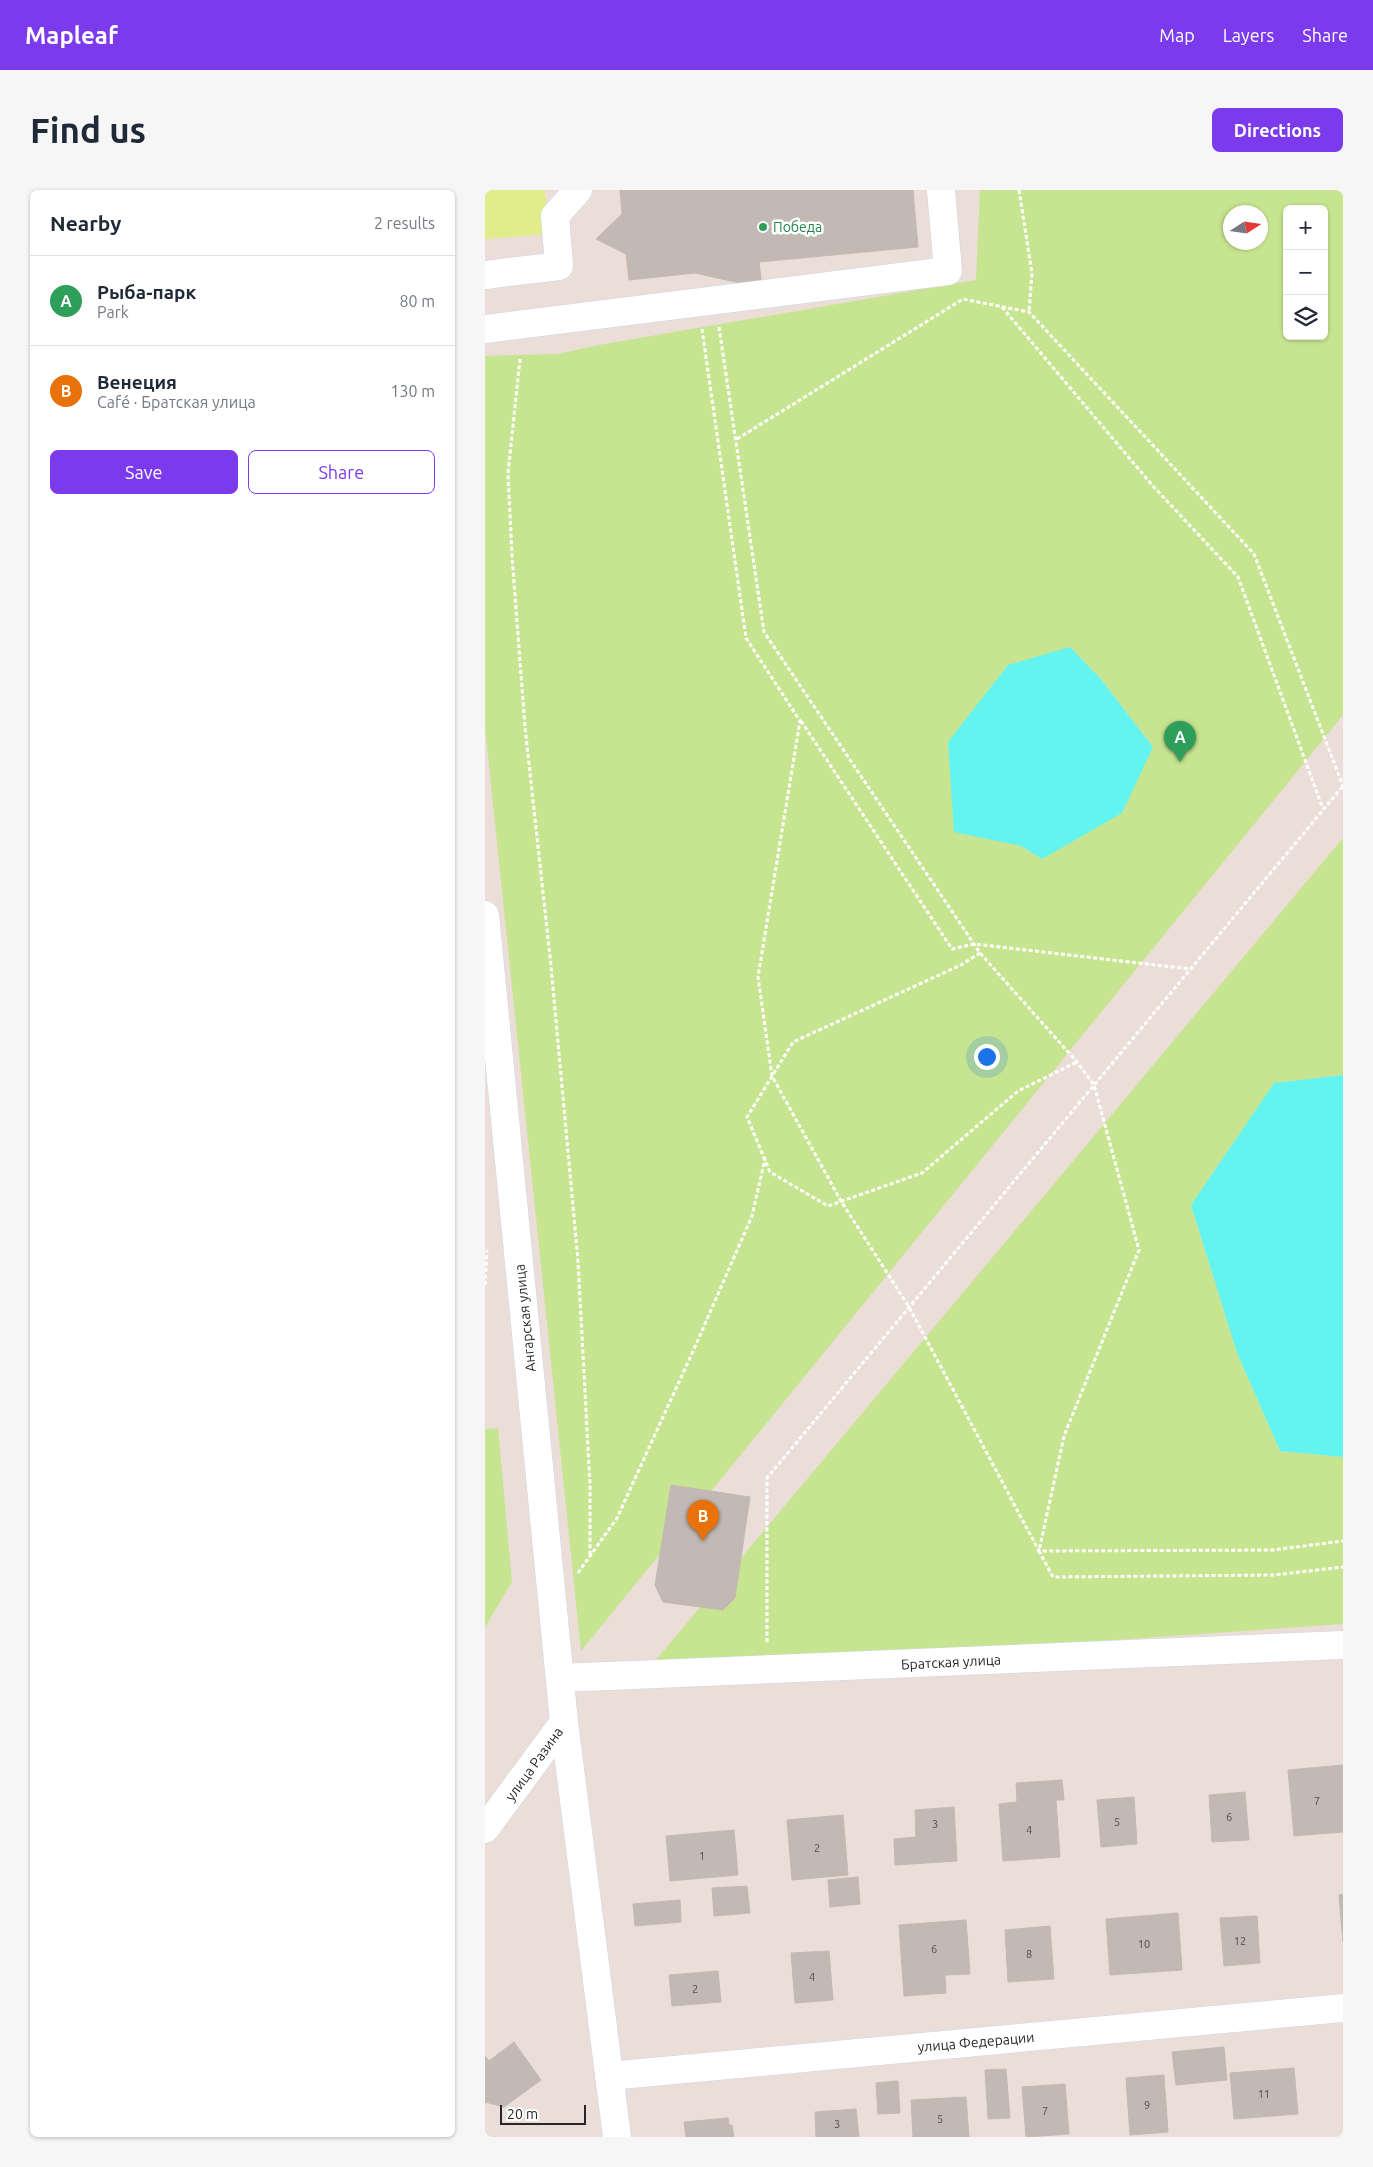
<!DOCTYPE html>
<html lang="en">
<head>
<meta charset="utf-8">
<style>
	:root { --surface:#fff; --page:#f6f6f7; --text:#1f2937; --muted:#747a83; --line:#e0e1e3; --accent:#7c3aed }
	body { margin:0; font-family:Ubuntu,sans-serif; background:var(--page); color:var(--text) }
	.controls { position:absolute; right:15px; top:15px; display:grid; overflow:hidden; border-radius:8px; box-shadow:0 1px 4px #0004 }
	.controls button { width:45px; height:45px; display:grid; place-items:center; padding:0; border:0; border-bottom:1px solid var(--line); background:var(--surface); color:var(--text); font:25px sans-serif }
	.compass { position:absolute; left:738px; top:15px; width:45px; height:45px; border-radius:50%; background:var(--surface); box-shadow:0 1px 4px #0004; rotate:78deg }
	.scale { position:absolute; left:15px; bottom:12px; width:86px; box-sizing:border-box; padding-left:5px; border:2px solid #272727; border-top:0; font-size:14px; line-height:18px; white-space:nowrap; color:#272727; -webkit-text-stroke:4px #fff; paint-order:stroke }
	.you { position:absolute; left:501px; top:866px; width:18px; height:18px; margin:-12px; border:4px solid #fff; border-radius:50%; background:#1a73e8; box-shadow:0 0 0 8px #1a73e833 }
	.badge { display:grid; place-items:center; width:32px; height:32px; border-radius:50%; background:var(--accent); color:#fff; font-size:16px; font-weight:700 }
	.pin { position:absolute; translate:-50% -41px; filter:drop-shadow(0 1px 2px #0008) }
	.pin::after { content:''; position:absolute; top:26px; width:18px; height:15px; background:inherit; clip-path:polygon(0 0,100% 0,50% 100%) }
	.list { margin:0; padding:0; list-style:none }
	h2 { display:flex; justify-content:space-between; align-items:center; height:65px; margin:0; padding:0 20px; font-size:21px }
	h2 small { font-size:16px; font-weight:400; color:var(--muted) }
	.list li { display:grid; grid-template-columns:32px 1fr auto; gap:15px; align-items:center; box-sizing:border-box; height:90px; padding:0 20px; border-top:1px solid var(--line) }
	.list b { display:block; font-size:19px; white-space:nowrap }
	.list p { margin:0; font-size:16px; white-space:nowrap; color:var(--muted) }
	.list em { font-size:16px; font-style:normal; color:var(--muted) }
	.actions { display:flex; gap:10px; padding:15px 20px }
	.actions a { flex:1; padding:11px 0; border:1px solid var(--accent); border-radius:8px; text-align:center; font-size:18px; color:var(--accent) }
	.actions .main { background:var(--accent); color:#fff }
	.icon { flex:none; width:28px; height:28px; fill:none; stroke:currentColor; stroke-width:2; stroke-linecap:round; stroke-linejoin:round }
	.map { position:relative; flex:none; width:858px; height:1947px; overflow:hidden; border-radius:8px }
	header { display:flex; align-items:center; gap:30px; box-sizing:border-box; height:70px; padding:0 25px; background:var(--accent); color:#fff }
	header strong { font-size:24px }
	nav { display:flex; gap:28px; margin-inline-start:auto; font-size:18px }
	.intro { display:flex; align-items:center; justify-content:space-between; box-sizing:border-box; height:120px; padding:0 30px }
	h1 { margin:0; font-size:35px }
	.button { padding:12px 22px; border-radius:8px; background:var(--accent); color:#fff; font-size:18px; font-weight:700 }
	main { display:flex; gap:30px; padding:0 30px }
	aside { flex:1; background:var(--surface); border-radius:8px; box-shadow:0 1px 4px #0004 }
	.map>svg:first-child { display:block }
	.green { fill:#c7e590; fill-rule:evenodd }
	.pitch { fill:#e1ed8b }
	.water { fill:#63f4ef }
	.building { fill:#c2b9b4; stroke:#c6b8b1 }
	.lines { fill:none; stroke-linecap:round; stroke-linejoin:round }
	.minor-casing { stroke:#cdd7e2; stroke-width:29 }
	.path { stroke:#fff; stroke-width:3; stroke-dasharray:4 2.5; stroke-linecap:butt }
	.minor { stroke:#fff; stroke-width:28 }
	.leisure-dot { fill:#2e9e5b; stroke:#fff; stroke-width:2 }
	.labels { text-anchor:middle; stroke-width:5; stroke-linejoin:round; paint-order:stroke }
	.number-label { font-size:11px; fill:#4e4c4a }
	.leisure-label { font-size:14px; fill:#27864d; stroke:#fff; text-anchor:start }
	.street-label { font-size:14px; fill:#272727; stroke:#fff }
</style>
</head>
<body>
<header>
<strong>Mapleaf</strong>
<nav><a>Map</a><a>Layers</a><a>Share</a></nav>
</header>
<div class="intro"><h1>Find us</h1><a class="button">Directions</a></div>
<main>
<aside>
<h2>Nearby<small>2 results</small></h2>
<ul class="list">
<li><span class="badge" style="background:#2e9e5b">A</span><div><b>Рыба-парк</b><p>Park</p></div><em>80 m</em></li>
<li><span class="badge" style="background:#e8710a">B</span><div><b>Венеция</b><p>Café · Братская улица</p></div><em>130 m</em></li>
</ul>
<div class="actions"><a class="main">Save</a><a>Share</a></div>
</aside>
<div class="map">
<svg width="858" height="1947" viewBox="0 0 858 1947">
	<rect width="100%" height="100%" fill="#ebddd7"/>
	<g class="green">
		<path d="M495,0H858V525L96,1461L0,537V166L72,164L114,155L491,90ZM802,19H839V146H802ZM746,22H776V52H746ZM585,457L615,488L668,557L557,669L536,656Z"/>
		<polygon points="858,648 858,885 789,893 706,1015 752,1163 795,1261 858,1267 858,1434 160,1483"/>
		<polygon points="13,1238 27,1392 0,1437 0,1239"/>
	</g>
	<polygon class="pitch" points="0,0 60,0 64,44 0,49"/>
	<g class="water">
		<polygon points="585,457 615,488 668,557 637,623 557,669 536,656 469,642 463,552 523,475"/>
		<polygon points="858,885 858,1267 795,1261 752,1163 706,1015 789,893"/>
	</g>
	<g class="building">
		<polygon points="135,0 428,0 433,57 274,72 277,98 210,83 144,90 141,64 111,49 137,24"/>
		<polygon points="186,1295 265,1307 250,1408 238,1420 178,1412 170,1395"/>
		<polygon points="858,1575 858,1642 809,1646 803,1580"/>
		<polygon points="577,1590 579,1610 571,1610 575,1667 518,1671 514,1614 532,1612 531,1593"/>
		<polygon points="760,1602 764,1650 727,1652 724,1605"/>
		<polygon points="649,1607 652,1654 616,1657 612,1610"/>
		<polygon points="469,1617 472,1671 410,1675 409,1649 431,1647 430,1620"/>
		<polygon points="358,1625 363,1685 307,1690 302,1630"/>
		<polygon points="249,1640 253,1685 185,1691 181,1646"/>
		<polygon points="373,1687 375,1714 345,1717 343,1690"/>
		<polygon points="262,1696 265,1723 229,1726 227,1698"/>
		<polygon points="858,1704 858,1752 854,1705"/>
		<polygon points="195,1710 196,1732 150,1736 148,1714"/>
		<polygon points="693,1723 697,1780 625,1785 621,1729"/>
		<polygon points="772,1726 775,1773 739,1776 735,1728"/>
		<polygon points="481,1730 485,1784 460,1785 461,1803 419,1806 414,1735"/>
		<polygon points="565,1736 569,1789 523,1792 520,1740"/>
		<polygon points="344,1761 348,1810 310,1813 306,1763"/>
		<polygon points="233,1781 236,1812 187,1816 184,1785"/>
		<polygon points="29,1852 56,1890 19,1917 0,1912 0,1866 4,1871"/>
		<polygon points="739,1857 742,1890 691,1895 687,1862"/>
		<polygon points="809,1878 813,1924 749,1929 745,1883"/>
		<polygon points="521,1879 525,1928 503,1929 500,1880"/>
		<polygon points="679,1885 683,1942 645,1945 641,1888"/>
		<polygon points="413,1891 415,1923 393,1924 391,1893"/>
		<polygon points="580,1894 584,1944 541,1947 537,1897"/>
		<polygon points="481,1907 484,1947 428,1947 426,1910"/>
		<polygon points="371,1919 374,1947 331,1947 330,1922"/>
		<polygon points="243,1928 244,1935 247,1935 249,1947 201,1947 199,1932"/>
	</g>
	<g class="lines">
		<g class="minor-casing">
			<g id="minor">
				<polyline points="0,85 74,76 70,26 93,0"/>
				<polyline points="0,139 463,81 456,0"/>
				<polyline points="0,725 79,1532 132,1947"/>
				<polyline points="75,1488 858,1455"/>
				<polyline points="0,1639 79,1532"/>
				<polyline points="124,1886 858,1818"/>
			</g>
		</g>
		<g class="path">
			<polyline points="534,0 547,83 544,122"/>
			<polyline points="517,117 667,295 753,387 838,619"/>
			<polyline points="234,137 279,442 495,763 592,872 609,895 654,1060 579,1246 554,1361 568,1387 789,1385 858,1377"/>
			<polyline points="217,139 261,448 315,531 273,787 287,886 356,1011 424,1117 554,1361 787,1360 858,1351"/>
			<polyline points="35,169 23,283 27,366 40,537 66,776 93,1071 105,1295 105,1366"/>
			<polyline points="252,249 478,109 544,122 769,364 858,596"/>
			<polyline points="316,531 467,759 489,754 705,779"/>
			<polyline points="495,763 476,775 308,852 262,927 285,982 343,1016 437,983 533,901 592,872"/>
			<polyline points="0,1095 2,1060"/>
			<polyline points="93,1383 132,1328 209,1159 267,1026 280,969"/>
			<polyline points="282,1452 282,1288 858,596"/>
		</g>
		<use href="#minor" class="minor"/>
	</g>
	<circle class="leisure-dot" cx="278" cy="37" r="5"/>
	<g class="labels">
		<g class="number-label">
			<text x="832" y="1615">7</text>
			<text x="744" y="1631">6</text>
			<text x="632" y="1636">5</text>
			<text x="450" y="1638">3</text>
			<text x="544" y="1644">4</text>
			<text x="332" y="1662">2</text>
			<text x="217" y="1670">1</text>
			<text x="755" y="1755">12</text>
			<text x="659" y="1758">10</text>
			<text x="449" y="1763">6</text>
			<text x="544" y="1768">8</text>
			<text x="327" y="1791">4</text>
			<text x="210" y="1803">2</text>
			<text x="779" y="1908">11</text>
			<text x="662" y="1919">9</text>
			<text x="560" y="1925">7</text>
			<text x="455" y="1933">5</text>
			<text x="352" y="1938">3</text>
		</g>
		<g class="leisure-label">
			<text x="288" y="42">Победа</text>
		</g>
		<g class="street-label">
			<text transform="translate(40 1128) rotate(-96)" y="5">Ангарская улица</text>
			<text transform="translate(466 1472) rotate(-3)" y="5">Братская улица</text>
			<text transform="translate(49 1574) rotate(-54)" y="5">улица Разина</text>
			<text transform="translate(491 1852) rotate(-5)" y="5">улица Федерации</text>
		</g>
	</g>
</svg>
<div class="controls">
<button>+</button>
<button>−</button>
<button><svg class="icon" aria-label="layers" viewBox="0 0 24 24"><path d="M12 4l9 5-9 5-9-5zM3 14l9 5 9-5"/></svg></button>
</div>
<svg class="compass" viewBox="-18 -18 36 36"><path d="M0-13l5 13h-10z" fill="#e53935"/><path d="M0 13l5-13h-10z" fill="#747a83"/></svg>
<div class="scale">20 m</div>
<div class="you"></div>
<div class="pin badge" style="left:695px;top:572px;background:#2e9e5b">A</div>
<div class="pin badge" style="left:218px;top:1351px;background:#e8710a">B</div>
</div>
</main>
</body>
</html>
